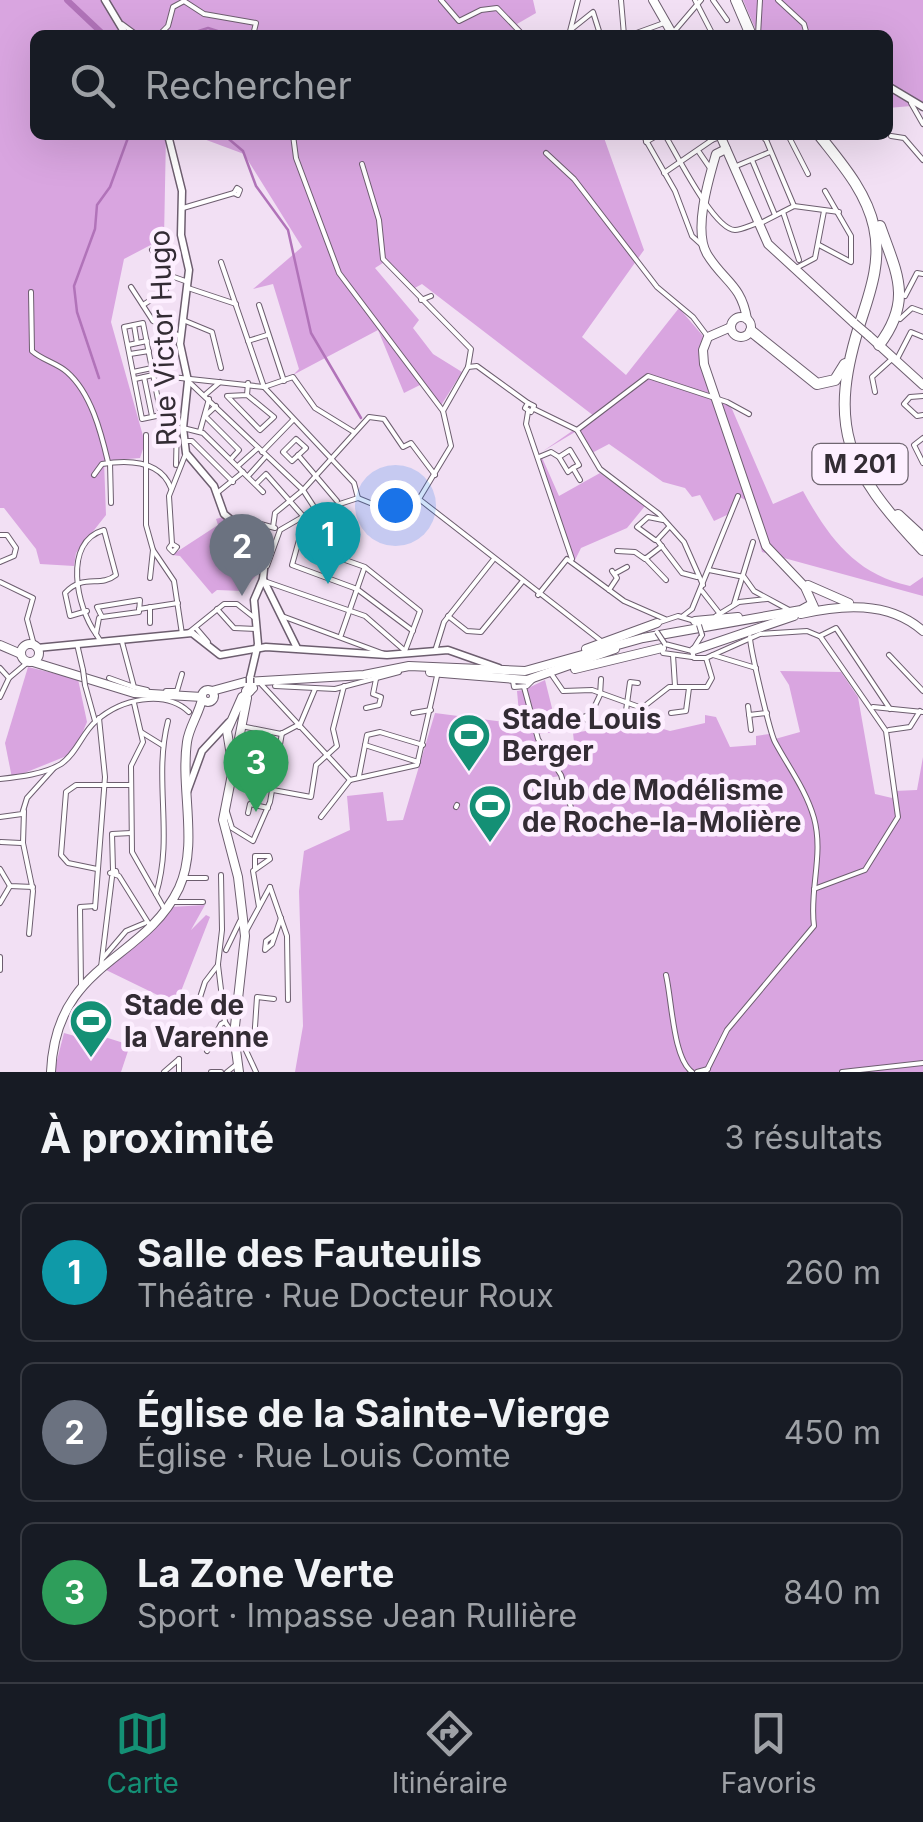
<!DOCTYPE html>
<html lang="fr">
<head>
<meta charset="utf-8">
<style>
	:root { --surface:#171b24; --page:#242831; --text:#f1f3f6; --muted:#9ea1a6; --line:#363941; --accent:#149075 }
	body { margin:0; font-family:Inter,sans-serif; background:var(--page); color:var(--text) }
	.you { position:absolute; left:395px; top:505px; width:35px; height:35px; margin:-25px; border:8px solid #fff; border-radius:50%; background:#1a73e8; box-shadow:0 0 0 15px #1a73e833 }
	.badge { display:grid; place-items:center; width:65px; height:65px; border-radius:50%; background:var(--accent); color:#fff; font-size:32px; font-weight:700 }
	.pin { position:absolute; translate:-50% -82px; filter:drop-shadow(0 2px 5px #0008) }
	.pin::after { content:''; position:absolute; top:52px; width:35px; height:30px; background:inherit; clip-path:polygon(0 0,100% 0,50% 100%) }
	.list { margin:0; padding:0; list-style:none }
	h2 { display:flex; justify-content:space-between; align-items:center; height:130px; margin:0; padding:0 40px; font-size:42px }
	h2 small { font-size:32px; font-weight:400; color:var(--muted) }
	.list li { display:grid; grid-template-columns:65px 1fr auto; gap:30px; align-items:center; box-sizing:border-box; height:140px; margin:0 20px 20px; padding:0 20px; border:2px solid var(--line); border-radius:15px }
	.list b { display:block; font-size:38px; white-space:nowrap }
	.list p { margin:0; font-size:32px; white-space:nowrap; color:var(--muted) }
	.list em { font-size:32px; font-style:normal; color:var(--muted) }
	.icon { flex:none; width:55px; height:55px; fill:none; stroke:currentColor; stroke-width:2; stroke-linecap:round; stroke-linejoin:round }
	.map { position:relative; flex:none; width:923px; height:1072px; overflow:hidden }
	.search { position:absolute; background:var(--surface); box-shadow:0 10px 40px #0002; left:30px; right:30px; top:30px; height:110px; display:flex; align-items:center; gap:25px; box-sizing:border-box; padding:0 35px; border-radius:15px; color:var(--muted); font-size:38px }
	.sheet { height:610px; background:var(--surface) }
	nav { display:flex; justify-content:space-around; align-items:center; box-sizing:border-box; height:140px; border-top:2px solid var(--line); background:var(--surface); font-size:28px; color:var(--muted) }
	nav a { display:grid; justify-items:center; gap:5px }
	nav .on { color:var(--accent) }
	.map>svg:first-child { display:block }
	.green { fill:#d9a5e0 }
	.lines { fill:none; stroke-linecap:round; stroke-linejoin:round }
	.stream { stroke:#b173b9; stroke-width:2.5 }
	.river { stroke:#b173b9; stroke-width:6 }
	.pedestrian-casing { stroke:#6d5e6f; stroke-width:6 }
	.minor-casing { stroke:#6d5e6f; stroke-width:6 }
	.tertiary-casing { stroke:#6d5e6f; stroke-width:9 }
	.secondary-casing { stroke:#6d5e6f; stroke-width:10 }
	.trunk-casing { stroke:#6d5e6f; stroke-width:12 }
	.pedestrian { stroke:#fff; stroke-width:4 }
	.minor { stroke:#fff; stroke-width:4 }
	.tertiary { stroke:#fff; stroke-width:6 }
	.secondary { stroke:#fff; stroke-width:8 }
	.trunk { stroke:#fff; stroke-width:10 }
	.minor-bridge-casing { stroke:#6d5e6f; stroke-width:6; stroke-linecap:butt }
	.tertiary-bridge-casing { stroke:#6d5e6f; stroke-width:9; stroke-linecap:butt }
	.secondary-bridge-casing { stroke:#6d5e6f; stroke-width:10; stroke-linecap:butt }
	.minor-bridge { stroke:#fff; stroke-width:4 }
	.tertiary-bridge { stroke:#fff; stroke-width:6 }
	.secondary-bridge { stroke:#fff; stroke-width:8 }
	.labels { text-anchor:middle; stroke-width:9; stroke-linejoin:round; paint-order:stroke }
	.shield { fill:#fdefff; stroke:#706671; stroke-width:2.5 }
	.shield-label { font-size:25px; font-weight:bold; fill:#332c34 }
	.street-label { font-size:28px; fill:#332c34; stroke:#fdefff }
	.poi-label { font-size:28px; font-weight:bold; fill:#332c34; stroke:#fdefff; text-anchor:start }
</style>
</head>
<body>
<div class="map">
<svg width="923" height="1072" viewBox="0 0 923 1072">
	<rect width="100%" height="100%" fill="#f2e0f4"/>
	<g class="green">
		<polygon points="0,0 533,0 536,13 517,24 527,35 35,35 35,135 166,135 164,238 124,259 111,322 145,443 140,458 104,461 106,515 76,553 74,566 40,564 36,549 4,508 0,508"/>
		<polygon points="743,0 923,0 923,105 888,108 888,35 758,35"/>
		<path d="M193,135H603L644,250L582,337L626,375L679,308L703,336L699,355L708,384L732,409L773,504L803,491C829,538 855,574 910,586L923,577V596L762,552L749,502L736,495L729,514L714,521L700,495L692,497L685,488L663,482L609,444L590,454L575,432L540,453L559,496L600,473L645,506L627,528L581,548L575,560L536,456L594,416L422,284L413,289L386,261L375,268L419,320L413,328L433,354L462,372L440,407L422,384L404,393L378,330L293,375L299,369L273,284L253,289L302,247L244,154Z"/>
		<polygon points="223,517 228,521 223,529 241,544 234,559 237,565 251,567 262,555 260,571 242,591 217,590 212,594 180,556 172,555 218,525 216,519"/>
		<polygon points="28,667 78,679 87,722 74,753 12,778 5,743"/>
		<polygon points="780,671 841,672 858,697 875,794 892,798 894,791 917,790 923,757 923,1072 295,1072 303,1026 299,891 304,851 350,830 347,796 383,792 387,821 403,820 435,713 520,724 517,691 523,690 537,746 560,776 530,781 566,784 544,746 574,742 573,733 611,727 628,731 640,722 670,731 705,723 705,715 716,717 730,747 756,745 756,736 769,734 775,739 800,732 789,685"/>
		<polygon points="545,680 558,732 538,734 526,689"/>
		<polygon points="205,905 191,930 206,915 210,917 176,1004 104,969 171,907"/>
		<polygon points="64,1033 82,1038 92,1033 130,1045 121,1072 54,1072"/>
	</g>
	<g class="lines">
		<g class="stream">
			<polyline points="186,35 208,28 230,35"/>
			<polyline points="276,35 279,35"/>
			<polyline points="224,135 243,151 256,186 288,230 311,333 361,418"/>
			<polyline points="99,378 77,312 74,286 95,229 97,205 110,187 129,135"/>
		</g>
		<polyline class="river" points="67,0 104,35"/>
		<g class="pedestrian-casing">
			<polyline id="pedestrian" points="456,807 457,805"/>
		</g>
		<g class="minor-casing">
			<g id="minor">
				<polyline points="441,0 459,21 481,10 497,8 523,35"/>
				<polyline points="621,0 624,35"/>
				<polyline points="695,0 713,35"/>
				<polyline points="713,0 727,20"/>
				<polyline points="778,0 804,24 807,35"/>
				<polyline points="122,24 137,35"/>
				<polyline points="573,28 593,12 599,31"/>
				<polyline points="672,34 701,0"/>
				<polyline points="159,35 168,26 173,7 184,1 204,14 256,23 253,35"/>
				<polyline points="569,35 578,0"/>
				<polyline points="631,35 664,23"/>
				<polyline points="758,35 760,0"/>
				<polyline points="911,103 923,124"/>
				<polyline points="293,135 296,158 339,273 443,411"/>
				<polyline points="643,135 675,191 692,236 703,246"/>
				<path d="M665,135C676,153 714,230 735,230C741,230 751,225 758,223"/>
				<polyline points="703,135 712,140 720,137"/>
				<polyline points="764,135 794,206"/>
				<polyline points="788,135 808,174"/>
				<polyline points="891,136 904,138 923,160"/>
				<polyline points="765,139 775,135"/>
				<polyline points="646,142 658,135"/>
				<polyline points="699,152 710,168"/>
				<polyline points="546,153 574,179 657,287 693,317 708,337"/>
				<polyline points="752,160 775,215"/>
				<polyline points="734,167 770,152"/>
				<polyline points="664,173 712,140"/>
				<polygon points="237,188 240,190 238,195 234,193"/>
				<polyline points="183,208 234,193"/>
				<polyline points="783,212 799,260"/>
				<polyline points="759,224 794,206 839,212"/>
				<polyline points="819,245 851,262 851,236 825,191"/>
				<polyline points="152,250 171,276 188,282"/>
				<polyline points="221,262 264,387"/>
				<polyline points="798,267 815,258 824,211"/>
				<polyline points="131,287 153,321 181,337"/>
				<polyline points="188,288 236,304"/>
				<path d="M31,292L32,351C42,360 57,363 67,372C91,393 101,432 108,462"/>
				<polyline points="905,296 917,273 923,274"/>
				<polyline points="421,300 431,296"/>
				<polyline points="143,305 166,290"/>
				<polyline points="259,305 284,381"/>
				<polyline points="900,319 912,308 923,312"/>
				<polyline points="183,320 212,332 221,368"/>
				<polygon points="143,323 161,415 142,419 124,327"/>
				<polyline points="134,325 137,343"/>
				<polyline points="248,341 267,335"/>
				<polyline points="128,345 147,341"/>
				<polyline points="130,354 149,351"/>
				<polyline points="896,361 911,332 923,337"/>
				<polyline points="468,367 477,366 528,403"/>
				<polyline points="133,372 152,368"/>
				<polyline points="144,377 152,416"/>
				<polyline points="135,379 153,375 264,387 354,483 358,498"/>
				<polyline points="188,381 303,490 316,510"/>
				<polyline points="264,387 293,377 315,408 354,432"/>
				<polyline points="875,392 872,377 893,358"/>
				<polyline points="206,394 220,382"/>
				<polyline points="247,395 227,396 260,430 274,417 247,395 248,383"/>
				<polyline points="923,396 910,397 904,404 917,416 923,415"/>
				<polygon points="528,403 534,406 531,412 525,408"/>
				<polyline points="216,406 205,416 239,450 231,459"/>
				<polyline points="534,409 577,430 600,469 659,514 684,542 703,585"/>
				<polyline points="528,412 526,424 572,559"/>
				<polyline points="183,428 203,433 263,492"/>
				<polyline points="577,430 648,376 727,402 749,414"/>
				<polyline points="200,431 209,399"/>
				<polyline points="146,435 146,525 153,550 174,581 182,634"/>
				<polyline points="923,438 914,445 923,463"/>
				<polygon points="296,439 306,448 292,461 283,452"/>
				<polyline points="184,441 192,441 233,482"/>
				<polyline points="262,452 293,420"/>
				<polyline points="298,455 337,501"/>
				<polyline points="539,457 551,452 559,457"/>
				<polyline points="110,463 111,503"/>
				<polyline points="176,465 177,424 184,421"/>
				<polyline points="239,465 258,448"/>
				<polyline points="573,468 579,465 570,450 559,457 568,472 573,468 580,480"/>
				<path d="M94,475L102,464C127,460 160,460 171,488"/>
				<polyline points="249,475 266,456"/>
				<polyline points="256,484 266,474 303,516"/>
				<polyline points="217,493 243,472"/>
				<polyline points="419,499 600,640"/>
				<polyline points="306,515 292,565 357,589 413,631"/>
				<polyline points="242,526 257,523 275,528"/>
				<polyline points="273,527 275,513 303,490 369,417 384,419 403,447 411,443 435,475"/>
				<polyline points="669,527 657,540 682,573 697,577"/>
				<polyline points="0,535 7,535 16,548 14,556 0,562"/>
				<polyline points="655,540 637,527 648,517 663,520"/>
				<polyline points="172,544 169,496 186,453"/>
				<polygon points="172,544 177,547 173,552 169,548"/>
				<polyline points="300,544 365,567 420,611 405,651"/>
				<polyline points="617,551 635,552 645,559 662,546"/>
				<polyline points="645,558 666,580"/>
				<polyline points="267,566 280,530 306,515 358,498 385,509 419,499 451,446 443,411 468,367 471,349 383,259 379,220 362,164"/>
				<polyline points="709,570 744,577 754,591 791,611"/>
				<polyline points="616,573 627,567"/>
				<polyline points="150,578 153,550"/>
				<polyline points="0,582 33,598 27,619 34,645"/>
				<polyline points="267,582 365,616 404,650"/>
				<polyline points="609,590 617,578 612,571"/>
				<polyline points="702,591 720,614"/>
				<polyline points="538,595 567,559 624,601 665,619"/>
				<polygon points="140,600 139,612 102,617 97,607"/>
				<polyline points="734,604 753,542"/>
				<polyline points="150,607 150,623"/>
				<polyline points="139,609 178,603"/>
				<polyline points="217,609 234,628 257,629"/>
				<path d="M87,611L70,616L65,593C83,573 100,588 116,575L104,530C62,542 77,608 96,634"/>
				<polyline points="282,616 387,655"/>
				<polyline points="448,616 467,631 481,632 522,582"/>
				<polyline points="683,616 692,609 738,496"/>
				<polyline points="716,616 739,602 767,599"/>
				<polyline points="99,618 96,634 101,642"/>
				<polyline points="657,623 678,616 695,621"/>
				<polyline points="196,628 208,642"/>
				<polyline points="188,633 224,604 237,604 256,619"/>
				<polyline points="341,635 364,569"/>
				<polyline points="820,636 836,628 890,709"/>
				<polyline points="122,642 134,687 147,690"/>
				<polyline points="77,644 83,670"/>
				<polyline points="665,644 692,651 702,635"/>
				<polyline points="662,648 663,653 692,657"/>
				<polyline points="435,651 444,622 493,560"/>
				<polyline points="692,651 694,658 706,658 760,634 807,631 819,636"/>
				<polyline points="673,655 675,686"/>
				<polyline points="713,655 756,668"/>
				<polyline points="889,655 923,691"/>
				<polyline points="0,668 9,678"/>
				<polyline points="552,675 563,691 592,690 642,708 669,687 707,687 712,678 706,658"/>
				<polyline points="109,678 134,687"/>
				<polyline points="513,681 514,687 527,686 534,679"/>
				<polyline points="85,685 95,721"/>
				<polyline points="262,685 350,780"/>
				<polyline points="275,686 335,689 399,672"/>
				<polyline points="524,687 538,739 561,775 577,827"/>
				<polyline points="166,691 177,691 182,674"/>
				<polyline points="0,697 9,678 28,662"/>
				<polyline points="134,703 143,742 131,766 132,852 165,910"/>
				<polyline points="748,706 751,730"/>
				<polyline points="873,707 923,712"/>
				<polyline points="366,708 379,705 381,697 373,694 376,679"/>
				<polyline points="413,713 431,710"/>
				<polyline points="671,713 686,711 689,688"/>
				<polyline points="591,714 587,720 583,717 591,714 600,695 601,679"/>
				<polyline points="749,715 767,713"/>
				<polyline points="625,718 630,682 638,683"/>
				<polyline points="241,726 281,734 298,725"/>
				<polyline points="299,727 315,689"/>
				<polyline points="889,730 910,727 920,711"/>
				<polyline points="141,732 162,745"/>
				<polyline points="365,745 418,762"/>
				<polyline points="359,776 367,735 380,732 423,745"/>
				<path d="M0,779C19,777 45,774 61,764C77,753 82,733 96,721C121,699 164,689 189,712"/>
				<polyline points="350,780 417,765 437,676"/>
				<polyline points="273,790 311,797 316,765 337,746 333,729 344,686"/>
				<polyline points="24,811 23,843 33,891 29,934"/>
				<polyline points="227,812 232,828 253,841 270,802 282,733"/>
				<polyline points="248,813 250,804 268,808"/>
				<polyline points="0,817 22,814 27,798 54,768"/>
				<polyline points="321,817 350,780"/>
				<polyline points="1,842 21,843"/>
				<polyline points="255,868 255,856 269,856 270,859 253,871 259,907"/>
				<polyline points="0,869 10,886 33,887"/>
				<polyline points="97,869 68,863 61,855 66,792 76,785 130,785"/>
				<polyline points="113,870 112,834 131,833"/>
				<polyline points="117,875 116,871 110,873 119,876 149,924"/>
				<polyline points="183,878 206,878"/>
				<polyline points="270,887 287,936 288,1000"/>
				<polyline points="814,889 865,870 898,817 886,731 820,636"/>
				<path d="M156,894C174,836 153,779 168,721"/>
				<polyline points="170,902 203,902"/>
				<polyline points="0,903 10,886"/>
				<polyline points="95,908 105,777 99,718"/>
				<polyline points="245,933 270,887"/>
				<polyline points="274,935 266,941 265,950 272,944 281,918"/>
				<polyline points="226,950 240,921"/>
				<polyline points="0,957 0,970"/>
				<polyline points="103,958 126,931 145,923"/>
				<polyline points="218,964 222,930 221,875"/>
				<polyline points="218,965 225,1022"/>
				<polyline points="101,967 112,877"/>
				<path d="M666,975C672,1001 673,1058 692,1072"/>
				<polyline points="81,986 80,907 95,906"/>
				<polyline points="195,1013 205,982 218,965"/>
				<polyline points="237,1040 243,1044 254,1042 257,997 274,999"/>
				<polyline points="243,1044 256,1072"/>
				<polyline points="207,1051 221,1024 225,1022 233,1034"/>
				<polyline points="179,1059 179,1072"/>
				<polyline points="164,1072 179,1059"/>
				<polyline points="211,1072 221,1072"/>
				<polyline points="227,1072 237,1064"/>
				<polyline points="697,1072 708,1069"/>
				<path d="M706,1072L727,1030L814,926C809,890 824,855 814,818C806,790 789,768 775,742C770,733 750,648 750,637"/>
				<polyline points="842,1072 923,1063"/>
			</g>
		</g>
		<g class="tertiary-casing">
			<g id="tertiary">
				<polyline points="105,0 126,35"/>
				<polyline points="888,86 923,107"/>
				<polyline points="168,135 182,191 181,235 189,270 180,344 188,381 183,428 186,453 214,486 224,514 259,543 265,559 263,579 254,600 258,644 250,678"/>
				<polyline points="263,579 297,648"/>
				<polyline points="37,648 192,633 220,655 266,647 387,655 448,650 499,668"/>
				<polyline points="187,792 202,751 229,722"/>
			</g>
		</g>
		<g class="secondary-casing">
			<g id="secondary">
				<polyline points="653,0 673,35"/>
				<polyline points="720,135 768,244 854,323"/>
				<path d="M726,149L716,154C709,178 693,230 707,254C724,282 741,284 747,319"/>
				<circle cx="741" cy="327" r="10"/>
				<polyline points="731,327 708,337 703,350 704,364 766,546 805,587 814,607"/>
				<polyline points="868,335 923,385"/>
				<polyline points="808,585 849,603"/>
				<path d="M801,614C840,605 888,600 923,631"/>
				<polyline points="695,621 738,617"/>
				<circle cx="30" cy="653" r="9"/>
				<polyline points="0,645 21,654"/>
				<polyline points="586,649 657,623"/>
				<polyline points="694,650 794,616"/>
				<polyline points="33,662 134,693 202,697"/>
				<polyline points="575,669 662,648"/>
				<polyline points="430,672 527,680 615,649"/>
				<circle cx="208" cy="696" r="6"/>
				<polyline points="212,691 245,682 364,675 409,666 525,671 643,638 801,610 812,604"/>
				<path d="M233,768L227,731L242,697C245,695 249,693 251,690L253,688L251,684L246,691L247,698L223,820L238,877L245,936L234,1035L239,1072"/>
				<path d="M51,1072C56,961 143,963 179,888C199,844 180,789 187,742C189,727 199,714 202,699"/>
			</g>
		</g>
		<g class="trunk-casing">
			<g id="trunk">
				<polyline points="736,0 751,35"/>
				<path d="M819,135C841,163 866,191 874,227C881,258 872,287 862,317C826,426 846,469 923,550"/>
				<polyline points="751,331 817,384 835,380 845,364"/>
				<path d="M879,345C913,300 897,274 880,226"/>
				<polyline points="898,515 923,538"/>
			</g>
		</g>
		<use href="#pedestrian" class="pedestrian"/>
		<use href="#minor" class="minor"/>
		<use href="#tertiary" class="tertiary"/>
		<use href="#secondary" class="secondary"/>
		<use href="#trunk" class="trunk"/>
		<g class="minor-bridge-casing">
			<g id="minor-bridge">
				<polyline points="699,625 702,635"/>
				<polyline points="657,632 665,644"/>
				<polyline points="83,670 85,685"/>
			</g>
		</g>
		<g class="tertiary-bridge-casing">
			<polyline id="tertiary-bridge" points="250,683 250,678"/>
		</g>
		<g class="secondary-bridge-casing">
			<polyline id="secondary-bridge" points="854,323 868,335"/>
		</g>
		<use href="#minor-bridge" class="minor-bridge"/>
		<use href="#tertiary-bridge" class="tertiary-bridge"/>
		<use href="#secondary-bridge" class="secondary-bridge"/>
	</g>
	<defs>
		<g id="stadium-pin" transform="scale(2.25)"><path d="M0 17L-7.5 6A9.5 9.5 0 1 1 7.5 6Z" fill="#149075" stroke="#fdefff"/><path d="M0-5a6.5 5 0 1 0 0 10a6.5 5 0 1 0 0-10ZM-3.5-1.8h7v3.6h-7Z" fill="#fff"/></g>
	</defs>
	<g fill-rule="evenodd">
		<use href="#stadium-pin" x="469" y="735"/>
		<use href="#stadium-pin" x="490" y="806"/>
		<use href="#stadium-pin" x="91" y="1021"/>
	</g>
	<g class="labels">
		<rect class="shield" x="812.5" y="444" width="95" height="40" rx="8"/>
		<g class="shield-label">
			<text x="860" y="473">M 201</text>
		</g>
		<g class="street-label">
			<text transform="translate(163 338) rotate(-92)" y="10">Rue Victor Hugo</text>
		</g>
		<g class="poi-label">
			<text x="502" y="729">Stade Louis<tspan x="502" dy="32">Berger</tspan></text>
			<text x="522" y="800">Club de Modélisme<tspan x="522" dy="32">de Roche-la-Molière</tspan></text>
			<text x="124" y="1015">Stade de<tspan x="124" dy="32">la Varenne</tspan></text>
		</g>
	</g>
</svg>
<div class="you"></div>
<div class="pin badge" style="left:328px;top:584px;background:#0f9aa8">1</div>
<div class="pin badge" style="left:242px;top:596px;background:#6b7280">2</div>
<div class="pin badge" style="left:256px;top:812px;background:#2e9e5b">3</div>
<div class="search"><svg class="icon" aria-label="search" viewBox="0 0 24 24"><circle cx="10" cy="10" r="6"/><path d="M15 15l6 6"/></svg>Rechercher</div>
</div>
<section class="sheet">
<h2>À proximité<small>3 résultats</small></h2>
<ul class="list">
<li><span class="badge" style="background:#0f9aa8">1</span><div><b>Salle des Fauteuils</b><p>Théâtre · Rue Docteur Roux</p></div><em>260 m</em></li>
<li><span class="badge" style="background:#6b7280">2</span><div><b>Église de la Sainte-Vierge</b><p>Église · Rue Louis Comte</p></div><em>450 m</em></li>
<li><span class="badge" style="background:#2e9e5b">3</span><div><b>La Zone Verte</b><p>Sport · Impasse Jean Rullière</p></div><em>840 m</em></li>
</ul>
</section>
<nav>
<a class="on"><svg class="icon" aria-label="map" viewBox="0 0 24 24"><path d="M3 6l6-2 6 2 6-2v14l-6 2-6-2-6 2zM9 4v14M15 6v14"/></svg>Carte</a>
<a><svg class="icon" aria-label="directions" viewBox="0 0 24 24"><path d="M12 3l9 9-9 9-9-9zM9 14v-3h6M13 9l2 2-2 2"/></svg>Itinéraire</a>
<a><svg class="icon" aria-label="saved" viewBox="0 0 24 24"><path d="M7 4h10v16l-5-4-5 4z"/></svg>Favoris</a>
</nav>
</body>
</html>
